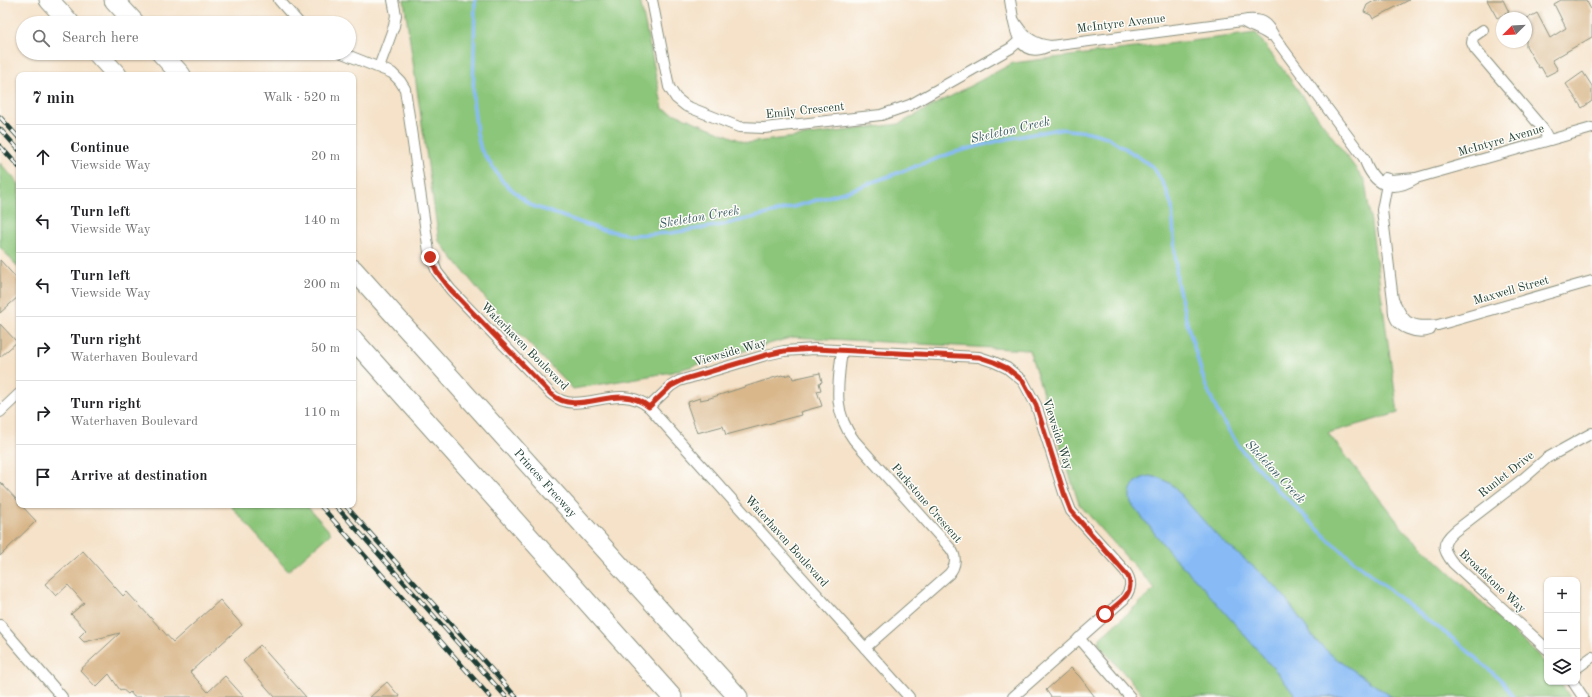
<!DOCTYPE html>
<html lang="en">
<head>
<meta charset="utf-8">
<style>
	:root { --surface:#fff; --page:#f6f6f6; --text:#202124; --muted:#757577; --line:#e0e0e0 }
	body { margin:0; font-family:"Old Standard TT",serif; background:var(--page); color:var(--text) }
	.controls { position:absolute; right:12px; bottom:12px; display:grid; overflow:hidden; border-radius:8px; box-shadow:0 1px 3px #0004 }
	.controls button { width:36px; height:36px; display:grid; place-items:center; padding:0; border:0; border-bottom:1px solid var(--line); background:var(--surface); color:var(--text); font:20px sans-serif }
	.compass { position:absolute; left:1496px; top:12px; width:36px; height:36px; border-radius:50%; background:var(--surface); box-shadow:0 1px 3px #0004; rotate:246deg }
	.stop { position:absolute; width:12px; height:12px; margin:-9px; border:3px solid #c8321e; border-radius:50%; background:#fff }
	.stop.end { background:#c8321e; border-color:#fff; box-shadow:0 1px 4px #0008 }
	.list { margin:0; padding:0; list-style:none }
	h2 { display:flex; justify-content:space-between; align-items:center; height:52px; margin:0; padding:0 16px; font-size:17px }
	h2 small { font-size:13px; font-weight:400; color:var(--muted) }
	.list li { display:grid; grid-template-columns:26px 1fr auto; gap:12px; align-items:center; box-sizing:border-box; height:64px; padding:0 16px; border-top:1px solid var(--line) }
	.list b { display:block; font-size:15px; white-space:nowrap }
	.list p { margin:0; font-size:13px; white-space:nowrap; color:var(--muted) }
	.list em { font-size:13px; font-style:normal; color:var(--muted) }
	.icon { flex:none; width:22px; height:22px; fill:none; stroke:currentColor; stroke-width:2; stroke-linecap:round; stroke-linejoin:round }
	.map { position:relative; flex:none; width:1592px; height:697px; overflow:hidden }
	.search { position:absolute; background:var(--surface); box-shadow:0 1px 3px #0004; left:16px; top:16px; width:340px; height:44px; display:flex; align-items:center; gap:10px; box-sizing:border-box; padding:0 14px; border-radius:22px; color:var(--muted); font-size:15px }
	.panel { position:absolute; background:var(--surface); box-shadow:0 1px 3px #0004; left:16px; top:72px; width:340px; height:436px; border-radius:8px }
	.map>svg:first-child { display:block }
	.green { fill:#8cc67a; stroke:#568257 }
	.water { fill:#88bbf6; stroke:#547c95 }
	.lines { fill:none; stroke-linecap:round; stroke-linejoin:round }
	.stream { stroke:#88bbf6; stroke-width:3.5 }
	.building { fill:#d9b78b }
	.street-casing { stroke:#8a907e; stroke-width:12 }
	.highway-casing { stroke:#8a907e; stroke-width:21 }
	.street { stroke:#fff; stroke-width:10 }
	.highway { stroke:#fff; stroke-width:19 }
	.rail-casing { stroke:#1f3d34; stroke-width:4.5 }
	.rail { stroke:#fdfcf7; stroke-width:3; stroke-dasharray:9; stroke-linecap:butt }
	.route { stroke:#c8321e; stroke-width:5 }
	.labels { text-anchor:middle; stroke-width:3; stroke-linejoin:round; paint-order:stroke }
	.street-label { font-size:12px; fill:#1f3d34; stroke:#fdfcf7 }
	.water-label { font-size:13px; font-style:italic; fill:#395c64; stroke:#fdfcf7 }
</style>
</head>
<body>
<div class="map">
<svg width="1592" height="697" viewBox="0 0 1592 697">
	<rect width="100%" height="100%" fill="#fdfcf7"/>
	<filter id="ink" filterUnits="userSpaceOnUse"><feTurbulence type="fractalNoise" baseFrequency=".025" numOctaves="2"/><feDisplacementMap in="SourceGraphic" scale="8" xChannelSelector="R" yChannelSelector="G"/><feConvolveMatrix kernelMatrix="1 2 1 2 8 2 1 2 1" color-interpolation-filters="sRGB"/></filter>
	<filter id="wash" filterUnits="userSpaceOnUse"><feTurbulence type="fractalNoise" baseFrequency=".012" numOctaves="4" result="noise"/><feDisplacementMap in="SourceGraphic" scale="16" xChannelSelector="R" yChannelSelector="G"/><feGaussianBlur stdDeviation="0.9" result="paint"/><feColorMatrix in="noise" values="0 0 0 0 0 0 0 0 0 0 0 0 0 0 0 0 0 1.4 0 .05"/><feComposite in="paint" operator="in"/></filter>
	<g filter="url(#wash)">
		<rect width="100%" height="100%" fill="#f5e2c9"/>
		<g class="green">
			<polygon points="404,0 640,0 663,109 747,143 899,124 1013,63 1256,33 1365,181 1398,413 1328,433 1404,530 1538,655 1547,666 1547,682 1560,682 1570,697 1145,697 1100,646 1100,638 1155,589 1079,504 1029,350 793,337 672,372 573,389 490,304 439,241"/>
			<polygon points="0,163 19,184 19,268 0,247"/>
			<polygon points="230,505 306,505 331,533 288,571"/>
		</g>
		<path class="water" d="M1149,476L1160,478L1171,484L1218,537L1262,574L1281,592L1316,641L1334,657L1392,697H1296L1281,677L1200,584L1170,553L1131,503C1127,489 1135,479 1149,476Z"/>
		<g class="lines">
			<polyline class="stream" points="475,0 473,100 477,134 481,150 503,182 530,205 599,229 632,235 671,233 722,225 776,212 851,190 952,153 1002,140 1058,129 1089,132 1107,137 1140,158 1154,168 1166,189 1172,207 1177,282 1187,323 1205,384 1219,415 1240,448 1275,487 1331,542 1403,601 1461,645 1502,681 1513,697"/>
		</g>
		<g id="blocks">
			<g class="building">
				<polygon points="1376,0 1409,0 1373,19 1371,15 1364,12 1367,5"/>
				<polygon points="1487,0 1503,0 1509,12 1497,18"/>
				<polygon points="1561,0 1586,0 1592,11 1592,37 1552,60 1558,70 1546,76 1541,67 1539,68 1526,46 1526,19 1537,13 1550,38 1566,28 1554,4"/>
				<polygon points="1583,72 1592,86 1592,101 1582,108 1566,84"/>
				<polygon points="0,260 19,281 19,296 0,313"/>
				<polygon points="0,324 17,342 0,357"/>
				<polygon points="820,373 822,382 819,383 821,390 817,391 822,406 800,412 801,415 726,435 723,426 697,433 687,404 689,404 688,402 700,398 700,400 710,398 782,375 783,376 791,374 793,379"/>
				<polygon points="0,482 19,502 19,505 21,505 36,521 0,556"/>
				<polygon points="83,551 123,596 127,592 173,642 220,600 242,625 190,672 208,692 225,676 244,697 134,697 130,692 128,694 122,689 120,690 109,674 96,687 80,670 120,633 84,642 79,637 86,630 71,614 84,603 68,585 56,596 45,584"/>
				<polygon points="260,645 306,697 275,697 243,661"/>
				<polygon points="1071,668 1080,677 1095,697 1051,697 1046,690"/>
				<polygon points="387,682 400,697 370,697"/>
			</g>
		</g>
	</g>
	<g filter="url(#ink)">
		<use href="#blocks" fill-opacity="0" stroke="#8a907e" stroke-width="1"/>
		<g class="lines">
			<g class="street-casing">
				<g id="street">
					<polyline points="279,0 299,23"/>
					<polyline points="652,0 669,87 676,98 686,106 739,127 764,128 881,115 910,105 1011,48 1025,36"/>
					<path d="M1010,0C1014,22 1015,62 1049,46"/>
					<path d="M1013,19C1022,35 1032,44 1051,46L1242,21C1260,17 1267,22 1275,38L1364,158C1373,185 1391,194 1416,178"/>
					<path d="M1242,21C1251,27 1261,29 1269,35"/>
					<polyline points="1483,30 1473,37 1472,43 1475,49 1543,129 1549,140"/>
					<path d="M342,53L392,73L400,81L405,89L429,252L437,272L451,290L551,394C580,419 616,380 649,407L909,697"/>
					<polyline points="379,67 394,26 396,15 393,0"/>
					<polyline points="1385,178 1391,180 1416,178 1592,128"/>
					<path d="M1388,179L1382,210L1393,300C1394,304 1393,309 1394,313C1396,328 1417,335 1430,330"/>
					<path d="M1393,300C1397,306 1399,312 1403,317C1410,328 1427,326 1438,325L1592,281"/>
					<path d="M842,350C838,384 832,411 854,440L950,548C957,556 956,566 949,574L865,648"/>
					<path d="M649,407L671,386L679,381L766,355L784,351L815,349L979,357L994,362L1007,368L1023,381L1036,405L1064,493L1071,511L1125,571C1133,582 1131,589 1124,599L1013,697"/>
					<polyline points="0,412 19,394"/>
					<polyline points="0,625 62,697"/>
					<polyline points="1079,638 1130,697"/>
					<path d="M1547,649L1453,563C1442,549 1441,543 1455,531L1524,478L1547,458L1592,433"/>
					<polyline points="1577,668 1592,657"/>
					<polyline points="1573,682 1583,697"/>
				</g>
			</g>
			<g class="highway-casing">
				<g id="highway">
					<polyline points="49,0 70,23"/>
					<polyline points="114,0 135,23"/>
					<polyline points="97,53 117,75"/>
					<polyline points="161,53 181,75"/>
					<path id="s1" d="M353,269L738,697"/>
					<polyline points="353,339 672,697"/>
				</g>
			</g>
			<use href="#street" class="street"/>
			<use href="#highway" class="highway"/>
			<g class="rail-casing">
				<g id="rail">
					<polyline points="0,117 19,138"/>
					<polyline points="0,129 19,150"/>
					<polyline points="0,146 19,167"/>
					<polyline points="320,505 490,697"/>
					<polyline points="335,505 506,697"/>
					<polyline points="345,505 516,697"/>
				</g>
			</g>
			<use href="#rail" class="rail"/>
		</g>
	</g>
	<g class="lines" filter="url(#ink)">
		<path class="route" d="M430,257L437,272L451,290L551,394C580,419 616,380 649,407L671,386L685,379L766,355L784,351L815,349L979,357L994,362L1007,368L1023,381L1036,405L1064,493L1071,511L1128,576C1136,594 1118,604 1105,614"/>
	</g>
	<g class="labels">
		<g class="street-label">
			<text transform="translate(1121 23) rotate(-7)" y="4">McIntyre Avenue</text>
			<text transform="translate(805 110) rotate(-6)" y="4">Emily Crescent</text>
			<text transform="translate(1501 140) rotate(-16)" y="4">McIntyre Avenue</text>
			<text transform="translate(1511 290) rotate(-16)" y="4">Maxwell Street</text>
			<text transform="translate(525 346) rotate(45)" y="4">Waterhaven Boulevard</text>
			<text transform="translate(730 352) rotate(-16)" y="4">Viewside Way</text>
			<text transform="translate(1058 434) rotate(72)" y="4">Viewside Way</text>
			<text transform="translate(1506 474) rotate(-38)" y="4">Runlet Drive</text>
			<text dy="4" stroke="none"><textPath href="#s1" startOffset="288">Princes Freeway</textPath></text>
			<text transform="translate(927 503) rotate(49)" y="4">Parkstone Crescent</text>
			<text transform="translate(787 541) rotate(48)" y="4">Waterhaven Boulevard</text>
			<text transform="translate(1493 581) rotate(43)" y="4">Broadstone Way</text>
		</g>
		<g class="water-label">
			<text transform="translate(1010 129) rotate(-13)" y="5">Skeleton Creek</text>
			<text transform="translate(699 216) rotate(-10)" y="5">Skeleton Creek</text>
			<text transform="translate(1276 471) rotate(47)" y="5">Skeleton Creek</text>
		</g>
	</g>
</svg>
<div class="controls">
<button>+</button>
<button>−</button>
<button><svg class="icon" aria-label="layers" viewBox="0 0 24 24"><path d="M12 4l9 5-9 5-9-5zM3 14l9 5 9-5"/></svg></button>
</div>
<svg class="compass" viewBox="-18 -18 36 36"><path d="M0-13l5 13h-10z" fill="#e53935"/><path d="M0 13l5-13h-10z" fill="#757577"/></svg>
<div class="stop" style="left:1105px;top:614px"></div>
<div class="stop end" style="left:430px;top:257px"></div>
<div class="search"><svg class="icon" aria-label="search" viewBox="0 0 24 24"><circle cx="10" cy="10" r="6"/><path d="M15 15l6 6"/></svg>Search here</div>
<section class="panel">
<h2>7 min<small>Walk · 520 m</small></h2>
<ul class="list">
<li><svg class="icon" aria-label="ahead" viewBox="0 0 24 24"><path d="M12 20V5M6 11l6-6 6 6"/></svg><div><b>Continue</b><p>Viewside Way</p></div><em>20 m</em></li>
<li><svg class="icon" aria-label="left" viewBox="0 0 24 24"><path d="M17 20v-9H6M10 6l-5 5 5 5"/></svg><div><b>Turn left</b><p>Viewside Way</p></div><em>140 m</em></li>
<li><svg class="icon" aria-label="left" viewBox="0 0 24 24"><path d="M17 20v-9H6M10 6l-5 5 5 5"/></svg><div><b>Turn left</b><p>Viewside Way</p></div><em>200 m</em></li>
<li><svg class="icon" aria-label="right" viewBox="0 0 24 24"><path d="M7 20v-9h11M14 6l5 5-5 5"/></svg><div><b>Turn right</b><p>Waterhaven Boulevard</p></div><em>50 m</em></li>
<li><svg class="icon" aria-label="right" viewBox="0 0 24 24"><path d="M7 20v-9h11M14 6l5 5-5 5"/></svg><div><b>Turn right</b><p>Waterhaven Boulevard</p></div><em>110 m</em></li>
<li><svg class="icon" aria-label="arrive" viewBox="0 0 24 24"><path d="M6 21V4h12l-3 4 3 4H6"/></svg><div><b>Arrive at destination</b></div></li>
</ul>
</section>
</div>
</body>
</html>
